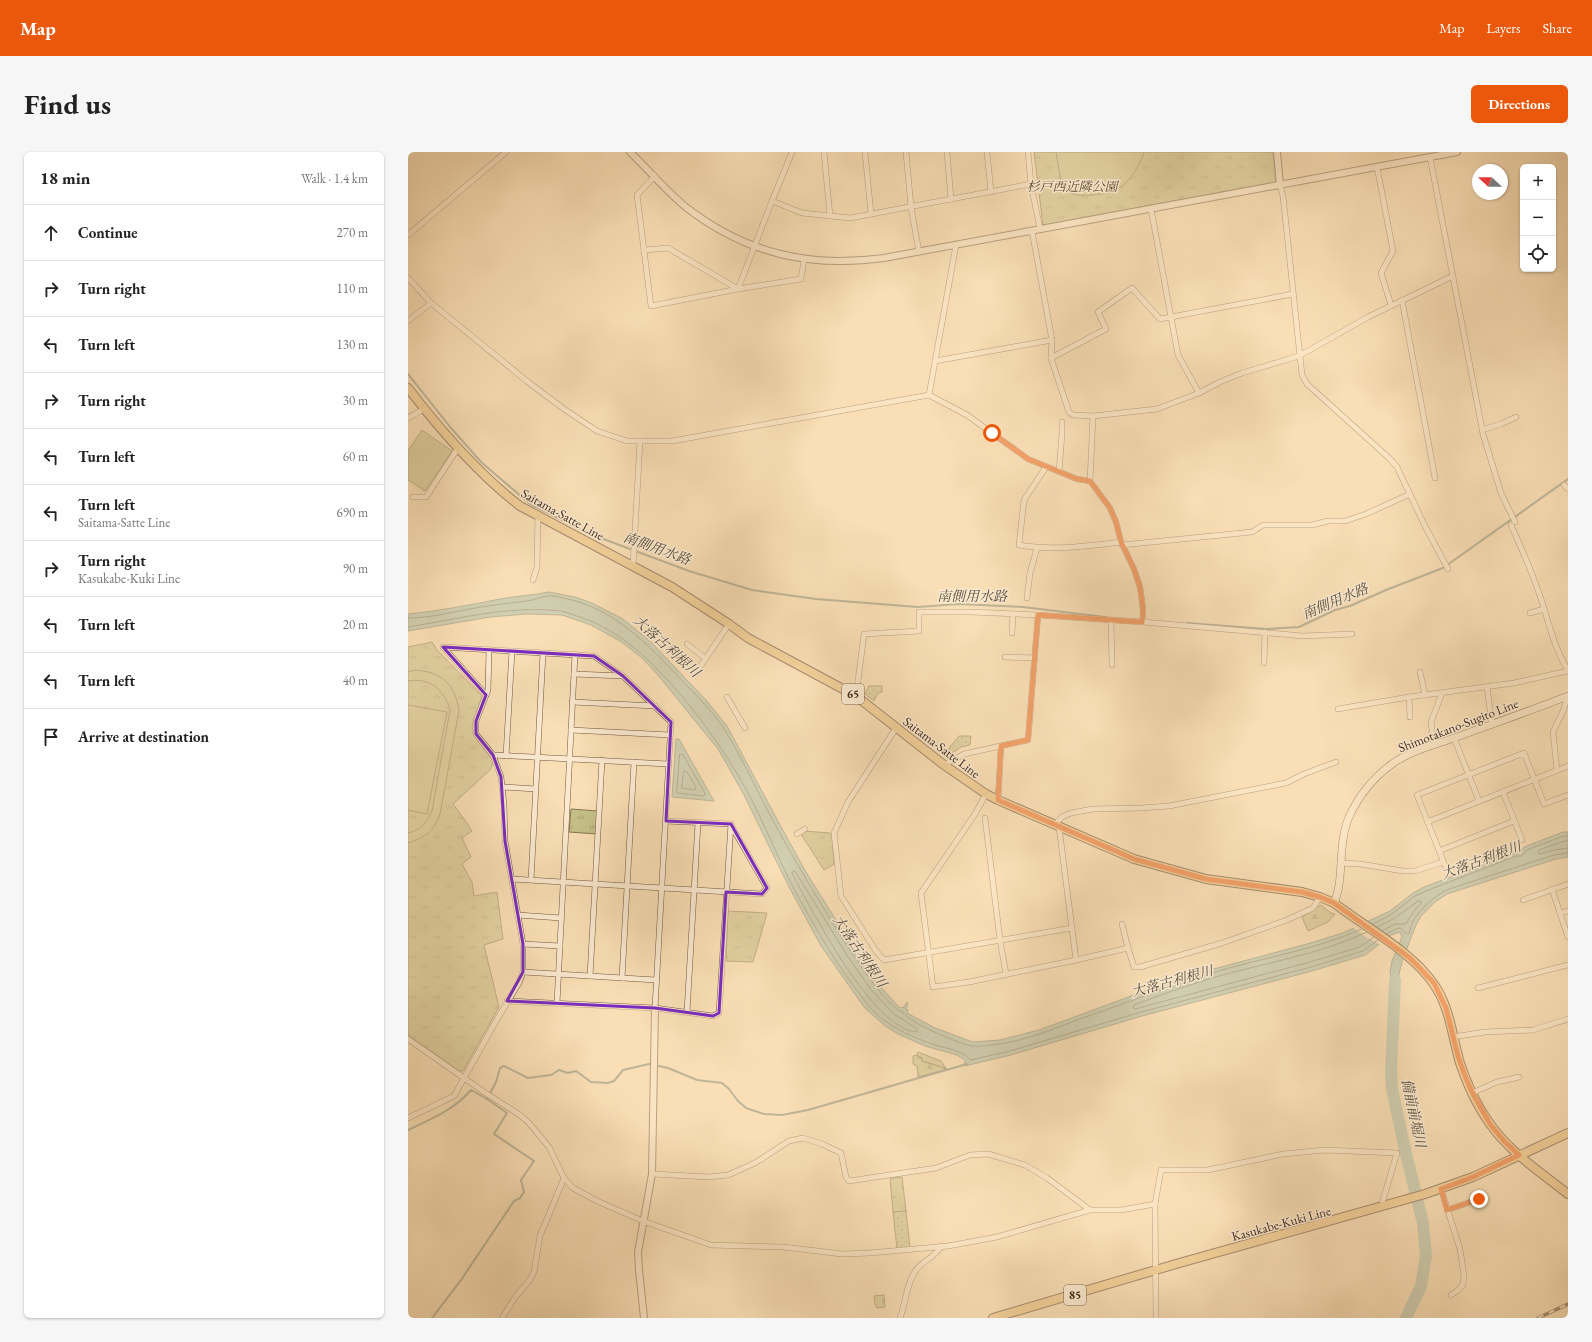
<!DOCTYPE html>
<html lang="en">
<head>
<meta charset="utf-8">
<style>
	:root { --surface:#fff; --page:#f6f6f6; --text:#222; --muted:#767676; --line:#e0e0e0; --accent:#ea580c }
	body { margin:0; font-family:"EB Garamond","Noto Serif JP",serif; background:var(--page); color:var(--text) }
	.controls { position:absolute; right:12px; top:12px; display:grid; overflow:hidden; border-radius:6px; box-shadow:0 1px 3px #0004 }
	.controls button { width:36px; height:36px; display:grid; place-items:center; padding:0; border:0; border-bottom:1px solid var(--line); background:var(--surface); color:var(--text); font:20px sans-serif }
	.compass { position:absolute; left:1064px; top:12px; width:36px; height:36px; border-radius:50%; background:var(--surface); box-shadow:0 1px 3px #0004; rotate:292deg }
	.stop { position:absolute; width:12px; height:12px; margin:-9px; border:3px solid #ea580c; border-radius:50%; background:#fff }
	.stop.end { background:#ea580c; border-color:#fff; box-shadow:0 1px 4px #0008 }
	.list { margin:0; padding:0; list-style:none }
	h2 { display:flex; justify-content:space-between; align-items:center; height:52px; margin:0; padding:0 16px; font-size:17px }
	h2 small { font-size:13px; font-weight:400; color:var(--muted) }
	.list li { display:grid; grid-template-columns:26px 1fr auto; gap:12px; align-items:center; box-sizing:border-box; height:56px; padding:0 16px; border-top:1px solid var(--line) }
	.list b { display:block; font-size:15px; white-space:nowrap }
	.list p { margin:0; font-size:13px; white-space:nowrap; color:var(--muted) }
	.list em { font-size:13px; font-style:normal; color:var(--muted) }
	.icon { flex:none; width:22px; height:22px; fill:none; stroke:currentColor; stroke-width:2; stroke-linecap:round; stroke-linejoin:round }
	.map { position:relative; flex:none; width:1160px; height:1166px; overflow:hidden; border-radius:6px }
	header { display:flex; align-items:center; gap:24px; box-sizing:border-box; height:56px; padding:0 20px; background:var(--accent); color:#fff }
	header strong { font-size:19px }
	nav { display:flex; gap:22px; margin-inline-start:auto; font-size:14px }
	.intro { display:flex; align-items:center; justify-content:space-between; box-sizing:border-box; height:96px; padding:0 24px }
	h1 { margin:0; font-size:28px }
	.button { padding:10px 18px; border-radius:6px; background:var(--accent); color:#fff; font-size:14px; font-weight:700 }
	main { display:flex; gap:24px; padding:0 24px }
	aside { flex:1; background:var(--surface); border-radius:6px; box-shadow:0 1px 3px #0004 }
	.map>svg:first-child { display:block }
	.grass { fill:url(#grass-dots); stroke:#847652 }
	.forest { fill:url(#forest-firs); stroke:#847652 }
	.cemetery { fill:url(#cemetery-stones); stroke:#847652 }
	.park { fill:url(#park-tufts); stroke:#847652 }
	.pitch { fill:#c6c088; stroke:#847652 }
	.water { fill:#9fbdaa; stroke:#798371 }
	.pier { fill:#fadfb6 }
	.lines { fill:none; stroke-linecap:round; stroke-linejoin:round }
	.shore { stroke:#707463; stroke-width:1 }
	.stream { stroke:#798371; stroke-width:2 }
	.river { stroke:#9fbdaa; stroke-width:12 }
	.minor-casing { stroke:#6f5842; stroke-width:6 }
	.tertiary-casing { stroke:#6f5842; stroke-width:8 }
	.secondary-casing { stroke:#412b1c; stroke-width:8 }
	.primary-casing { stroke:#412b1c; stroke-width:10 }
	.minor { stroke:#fcead0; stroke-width:5 }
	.tertiary { stroke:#fcead0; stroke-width:6 }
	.secondary { stroke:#fcead0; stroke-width:7 }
	.primary { stroke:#edc07b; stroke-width:8 }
	.rail-casing { stroke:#412b1c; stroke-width:3.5 }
	.rail { stroke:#fcead0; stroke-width:2; stroke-dasharray:6; stroke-linecap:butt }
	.route { stroke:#ea580c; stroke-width:5 }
	.marked { fill:none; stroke:#7b2cbf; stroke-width:3; stroke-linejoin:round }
	.labels { text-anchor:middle; stroke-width:3; stroke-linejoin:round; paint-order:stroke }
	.shield { fill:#fcead0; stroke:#796452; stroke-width:1 }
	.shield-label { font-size:12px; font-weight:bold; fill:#412b1c }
	.park-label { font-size:13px; font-style:italic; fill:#625037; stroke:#fcead0 }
	.street-label { font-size:13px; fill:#412b1c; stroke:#fcead0 }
	.water-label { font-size:14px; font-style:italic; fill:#585040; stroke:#fcead0 }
</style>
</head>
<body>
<header>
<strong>Map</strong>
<nav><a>Map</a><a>Layers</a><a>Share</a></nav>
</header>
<div class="intro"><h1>Find us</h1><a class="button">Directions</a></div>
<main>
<aside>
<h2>18 min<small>Walk · 1.4 km</small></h2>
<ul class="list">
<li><svg class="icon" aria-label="ahead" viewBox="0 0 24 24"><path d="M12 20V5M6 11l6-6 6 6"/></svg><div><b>Continue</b></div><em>270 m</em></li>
<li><svg class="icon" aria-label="right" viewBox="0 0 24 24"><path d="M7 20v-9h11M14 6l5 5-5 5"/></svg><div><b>Turn right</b></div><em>110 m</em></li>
<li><svg class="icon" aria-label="left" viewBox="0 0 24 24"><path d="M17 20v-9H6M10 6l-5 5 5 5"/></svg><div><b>Turn left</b></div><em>130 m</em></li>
<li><svg class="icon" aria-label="right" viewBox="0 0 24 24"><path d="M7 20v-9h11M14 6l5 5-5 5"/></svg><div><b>Turn right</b></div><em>30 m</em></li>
<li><svg class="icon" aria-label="left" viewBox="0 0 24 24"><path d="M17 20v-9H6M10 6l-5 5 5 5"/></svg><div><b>Turn left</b></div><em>60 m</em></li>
<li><svg class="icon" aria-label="left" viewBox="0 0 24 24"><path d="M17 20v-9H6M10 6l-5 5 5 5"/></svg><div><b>Turn left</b><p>Saitama-Satte Line</p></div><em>690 m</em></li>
<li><svg class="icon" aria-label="right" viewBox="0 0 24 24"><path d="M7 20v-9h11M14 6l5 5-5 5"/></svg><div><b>Turn right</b><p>Kasukabe-Kuki Line</p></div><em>90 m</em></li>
<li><svg class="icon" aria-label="left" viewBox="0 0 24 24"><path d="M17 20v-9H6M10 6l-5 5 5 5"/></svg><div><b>Turn left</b></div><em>20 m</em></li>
<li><svg class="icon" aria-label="left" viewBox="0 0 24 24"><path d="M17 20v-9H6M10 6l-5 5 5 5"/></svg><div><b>Turn left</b></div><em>40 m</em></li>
<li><svg class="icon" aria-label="arrive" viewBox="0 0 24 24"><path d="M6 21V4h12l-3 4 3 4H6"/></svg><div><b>Arrive at destination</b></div></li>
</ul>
</aside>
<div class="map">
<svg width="1160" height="1166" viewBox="0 0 1160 1166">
	<defs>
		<pattern id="grass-dots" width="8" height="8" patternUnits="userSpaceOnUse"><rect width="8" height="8" fill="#c6c088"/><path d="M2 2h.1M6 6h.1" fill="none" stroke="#a29c6e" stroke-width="1.8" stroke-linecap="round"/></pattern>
		<pattern id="forest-firs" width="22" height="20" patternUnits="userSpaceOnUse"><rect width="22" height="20" fill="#c6c088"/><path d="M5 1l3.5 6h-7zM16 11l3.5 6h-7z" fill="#a29c6e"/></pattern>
		<pattern id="cemetery-stones" width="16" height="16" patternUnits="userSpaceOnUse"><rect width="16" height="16" fill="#c6c088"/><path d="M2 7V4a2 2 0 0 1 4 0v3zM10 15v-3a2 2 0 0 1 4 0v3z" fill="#a29c6e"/></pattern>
		<pattern id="park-tufts" width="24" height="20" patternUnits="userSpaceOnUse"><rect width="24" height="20" fill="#c6c088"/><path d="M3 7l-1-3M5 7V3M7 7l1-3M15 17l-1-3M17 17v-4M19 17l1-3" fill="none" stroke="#a29c6e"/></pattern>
	</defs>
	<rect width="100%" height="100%" fill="#fadfb6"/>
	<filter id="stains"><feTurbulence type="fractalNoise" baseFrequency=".005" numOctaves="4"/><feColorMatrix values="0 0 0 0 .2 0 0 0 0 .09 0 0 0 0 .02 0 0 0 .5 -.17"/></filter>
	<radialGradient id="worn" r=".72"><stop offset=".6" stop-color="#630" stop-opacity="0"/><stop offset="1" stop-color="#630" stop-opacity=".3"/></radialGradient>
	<g class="grass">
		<polygon points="461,534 474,534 474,540 470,541 466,549 457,542"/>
		<polygon points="551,584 563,584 562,593 553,595 540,604 537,601"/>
		<polygon points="498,1059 502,1096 489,1097 485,1060"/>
	</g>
	<g class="forest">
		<polygon points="913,753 923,761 927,762 920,770 900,779 894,765"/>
		<polygon points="505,904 509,903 514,906 514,909 539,917 510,925 509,914 505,912"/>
	</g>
	<polygon class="cemetery" points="476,1143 477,1155 469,1156 467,1152 466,1144"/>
	<g class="park">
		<polygon points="626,0 865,0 868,30 635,73"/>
		<path d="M24,490L29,498L74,544L65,569V582L85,609L83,617L45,652C52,662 58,669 64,679L54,686L63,705L54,712L64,730L66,744L89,740L95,787L76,793L91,855L55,919H51L0,883V495Z"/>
		<polygon points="163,657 190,659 189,682 161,680"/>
		<polygon points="396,679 422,681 424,683 426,712 416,718 393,682"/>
		<polygon points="320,759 359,761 345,810 318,809"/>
		<polygon points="510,900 533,909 538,916 514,909 514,906 509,903"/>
		<polygon points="494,1025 498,1059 485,1060 482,1026"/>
	</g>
	<g class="pitch">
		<path d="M648,0H736C727,26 713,42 684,43C679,43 673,44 668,43C664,42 658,38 654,35Z"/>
		<polygon points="14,278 44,299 17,339 0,328 0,299"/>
		<path d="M7,518C34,520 47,532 51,559L32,662C25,680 18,685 0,691V681C13,678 18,671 24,659L42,558C37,538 21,525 0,529V520Z"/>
		<polygon points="0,553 39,560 19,662 0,658"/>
	</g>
	<g class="water">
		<path d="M141,440L167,445L184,451L215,467L242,489L298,548L319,574L371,671L398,720L448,800L471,833L492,856L496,855L499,850L500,851L498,857L500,858L499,861L527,876L565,890L592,888L631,878L742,837L802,818L899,792L935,781L982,759L1005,741L1016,735L1108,700C1113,700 1114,698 1116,695L1155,680H1160V705L1148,707L1039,742L1027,750L1013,764L1008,773L994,809L986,844L982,820L984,809L994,785L992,780L983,783L957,803L904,819L734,864L603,903L557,914L556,911L558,909L549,903L517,894L490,882L477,874L456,855L413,794L380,733L335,641L310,597L249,522L234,506L212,489L183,473L154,463L119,462L82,465L0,479V462C31,459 62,453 92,447C109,444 125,443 141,440Z"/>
		<polygon points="268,587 271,587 306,649 264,645"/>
	</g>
	<polygon class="pier" points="957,769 982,787 973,793 959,786 944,775"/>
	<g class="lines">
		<g class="shore">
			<path d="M0,466C22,466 45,460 67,456C84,453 102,451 119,449C126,448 133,445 140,444C147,443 157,447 164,448C212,460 247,500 279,534C292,547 306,561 316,577C336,608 350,642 368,674C383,702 471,857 495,860C499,870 552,892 564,894C572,895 583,893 591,892C616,889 648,876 672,867C715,852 757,836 801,822C851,806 905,799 954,777"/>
			<path d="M0,475C50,467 102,453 153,459C159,460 165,463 172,465C214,479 244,510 273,543C298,573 319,603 338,637C355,668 368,702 384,733C406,774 429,814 458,850C475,873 501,884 527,893C540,897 553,898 563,908L602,899L733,860L903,815L955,799L970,788"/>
			<polygon points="272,602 275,603 297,641 296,644 269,641"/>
			<polygon points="276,619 279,620 288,635 287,638 274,636"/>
			<polyline points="1160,689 1156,689 1131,698 1130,701 1132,702 1146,698 1160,696"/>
			<path d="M387,719L440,805L464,839L486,862L509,877V880C466,878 407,764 388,729L384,721Z"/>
			<polyline points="965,772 984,762 1007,744 1018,739 1108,704 1113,704 1119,698 1155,684 1160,684"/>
			<polyline points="969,775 987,766 1010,749 1013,749 1013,751 1006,759 998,772 987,772 974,779"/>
			<path d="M959,780C910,803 856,811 804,826C778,834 752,843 726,853L725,855L727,857L902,810L952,795L966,785"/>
			<path d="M978,782L988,777L992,776L999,782H1001C1002,778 1003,773 1005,769C1013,756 1025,746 1038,738L1146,703L1160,701"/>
		</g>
		<g class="stream">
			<polyline points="0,222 43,276 73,310 122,352 166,374 198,388 281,419 344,438 408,447 510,455 551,452 615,455 697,465"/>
			<polyline points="779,471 858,477 891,475 927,458 942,454 978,438 1035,416 1160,327"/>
			<path d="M0,978C23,967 46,958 63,938L79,947L88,930L92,916L96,914L120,926L143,923L151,918L160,921L168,919L183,930L200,931L206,929L215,918L241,912L260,916L289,928L314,931L321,937L330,949L338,956L356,962L374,963L400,958L559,912"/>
			<polyline points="24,1166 53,1128 106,1049 112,1046 116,1040 113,1028 126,1009 86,982 99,961 79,947"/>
		</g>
		<polyline class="river" points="987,828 983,919 984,937 998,1002 1015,1071 1018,1104 1013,1134 998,1166"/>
		<g class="minor-casing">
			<g id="minor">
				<polyline points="416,0 422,64"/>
				<polyline points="457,0 463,62"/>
				<polyline points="498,0 503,55 511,100"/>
				<polyline points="539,0 543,47"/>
				<polyline points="579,0 583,40"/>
				<polyline points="620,0 623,32 632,77"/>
				<polyline points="1022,5 1075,282 1093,341 1107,370"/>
				<polyline points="969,15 985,99 973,121 983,153"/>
				<polyline points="247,24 229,43 243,154 330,137 364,49 394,61 442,66 623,32"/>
				<polyline points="872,33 875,44 894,223 899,232 981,306 989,315 1017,374 1040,417"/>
				<polyline points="364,49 384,0"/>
				<polyline points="743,57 770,203 791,241"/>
				<polyline points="624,79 644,188 643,206 661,260 665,263 685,264"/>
				<polyline points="0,83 98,0"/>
				<polyline points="236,98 260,96 330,137 393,127 396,108"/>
				<polyline points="0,126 23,151 120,230 156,257 189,279 219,289 264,289 521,243 548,93"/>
				<polyline points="994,148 1027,326"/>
				<polyline points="0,169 23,151"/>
				<polyline points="643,206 698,177 690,160 724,136 752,167 885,142"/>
				<polyline points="527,209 644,188"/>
				<polyline points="521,243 559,263 620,307 669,327 682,329"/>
				<polyline points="0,266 16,257"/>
				<polyline points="1074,278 1093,272 1108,265"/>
				<path d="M638,315L616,348L611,393C645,399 679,394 713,390"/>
				<polyline points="651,320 654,281 654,270"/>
				<polyline points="1156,333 1160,337"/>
				<polyline points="5,345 18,345 50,296"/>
				<path d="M1103,373C1113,395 1123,418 1131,441C1140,466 1145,495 1160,518"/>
				<polyline points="714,393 844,380 855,373 904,373 920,369 937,369 958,362 1002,342"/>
				<polyline points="225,414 232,289"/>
				<polyline points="125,428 129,415 130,364"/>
				<polyline points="619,446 622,421 629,396"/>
				<polyline points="1122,461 1136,457"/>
				<polyline points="703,469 704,513"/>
				<polyline points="735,470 895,484 944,482"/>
				<polyline points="604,481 605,462"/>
				<polyline points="279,492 298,507"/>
				<polyline points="35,495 186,504 215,524 263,570 247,856"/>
				<polyline points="35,495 78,543"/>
				<polyline points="597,505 627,506"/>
				<polyline points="856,511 857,480"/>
				<polyline points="1012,520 1017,543"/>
				<polyline points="166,522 215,524"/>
				<polyline points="287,522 321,472"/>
				<polyline points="1079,535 1084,572"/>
				<polyline points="448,544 456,482 511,479 511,460 563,460 630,463"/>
				<polyline points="319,545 337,576"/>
				<polyline points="1001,545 1002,565"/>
				<polyline points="164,550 247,554"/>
				<polyline points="930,557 1001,545 1106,531 1160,519"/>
				<polyline points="488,576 440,650 426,681 433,744 468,799 476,808 664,776"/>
				<polyline points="163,578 262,583"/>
				<polyline points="1046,586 1071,649"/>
				<polyline points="1026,593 1023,570 1034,541"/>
				<polyline points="85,603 260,612"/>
				<polyline points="98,604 104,499"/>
				<polyline points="536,613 556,602 620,588 630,463 735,470 735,457 732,435 726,417 713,390 708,370 702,356 682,329 685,264 749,257 791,241 812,230 834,221 891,204 960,165 1045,124"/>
				<polyline points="1149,618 1145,580 1156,557 1159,545"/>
				<polyline points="94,635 128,637"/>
				<polyline points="1095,640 1114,688"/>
				<polyline points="578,642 567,662 513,741 525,835 561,830 668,808 651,675"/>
				<polyline points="590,648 593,594"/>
				<polyline points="577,666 592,788 598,822"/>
				<polyline points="1019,670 1160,614"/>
				<polyline points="646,673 654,665 663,661 685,657 733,656 761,654 878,631 896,622 928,610"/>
				<polyline points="389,682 397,677"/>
				<polyline points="1031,699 1106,669"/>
				<polyline points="932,711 952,712 995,719 1007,719 1035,710"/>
				<polyline points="1038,716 1009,643 1116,601 1136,652 1160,643"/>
				<polyline points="104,727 354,742 359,736 323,673"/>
				<polyline points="123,728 135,501"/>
				<polyline points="1144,737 1160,785"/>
				<polyline points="1115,748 1160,732"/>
				<polyline points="1152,761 1160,759"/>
				<polyline points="110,763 153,766"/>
				<polyline points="714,772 720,796"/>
				<polyline points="115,792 152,794"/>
				<polyline points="668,808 720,796 726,815 732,815 814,791 879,768 905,756 912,745"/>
				<polyline points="115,820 248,828"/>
				<polyline points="182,824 194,608"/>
				<polyline points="214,826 226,610"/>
				<polyline points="1070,836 1160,813"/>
				<polyline points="99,849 247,856 305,864 311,861 323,672 258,669"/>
				<polyline points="149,851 167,502"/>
				<polyline points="279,860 290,671"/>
				<polyline points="1045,885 1077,880 1125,878 1160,867"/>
				<polyline points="0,887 76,940 112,963 121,971 141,995 156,1026 165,1036 189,1049 235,1069 303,1093 375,1095 434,1102 462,1101 540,1094 589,1085 682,1058 713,1058 747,1052"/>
				<polyline points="1064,941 1089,930 1111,925"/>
				<polyline points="0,966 46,944 88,869 111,831 115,820 115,792 97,689 96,653 93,625 85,603 68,582 68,569 80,538 81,498"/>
				<polyline points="244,1022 301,1025 320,1023 347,1011 381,989 395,986 414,992 433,1001 438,1025 441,1029 528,1016 562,1003 580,1002 617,1013 639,1026 682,1058"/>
				<polyline points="1033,1037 1052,1097 1056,1124 1055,1133 1049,1139 1043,1143"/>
				<polyline points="1039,1058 1071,1047"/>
				<polyline points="94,1166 108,1144 121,1129 126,1120 132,1084 156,1026"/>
				<path d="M492,1166C498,1150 498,1132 508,1118C514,1109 528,1105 533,1094"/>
				<polyline points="748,1166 747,1052 753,1018 800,1018 875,1002 917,998 989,1001 975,1048 974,1055"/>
			</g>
		</g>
		<g class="tertiary-casing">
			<g id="tertiary">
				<path d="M222,0C241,18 258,39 279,56C339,102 402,116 476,106L1049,0"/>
				<polyline points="869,0 872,33"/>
				<polyline points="236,1166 231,1118 230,1100 244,1022 247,856"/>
			</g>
		</g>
		<g class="secondary-casing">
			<path id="secondary" d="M926,751C937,726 929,693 941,665C951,643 965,626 984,612C1002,599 1026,593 1046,586C1084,572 1122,559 1160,544"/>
		</g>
		<g class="primary-casing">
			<g id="primary">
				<path d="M0,236C33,279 69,321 112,354L264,435L321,472L340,486L448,544L536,613L578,642L590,648L726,707L798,727L894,740L912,745L926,751C957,775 1003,799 1025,831C1042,854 1044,884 1052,911C1062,941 1078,972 1101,994C1119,1012 1140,1026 1160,1042"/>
				<polyline points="585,1166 768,1112 1017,1042 1065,1025 1160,981"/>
			</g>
		</g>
		<use href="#minor" class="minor"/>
		<use href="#tertiary" class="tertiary"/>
		<use href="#secondary" class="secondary"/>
		<use href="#primary" class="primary"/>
		<g class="rail-casing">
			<polyline id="rail" points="1130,1166 1160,1152"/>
		</g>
		<use href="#rail" class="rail"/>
	</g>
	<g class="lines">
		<polyline class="route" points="584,281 620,307 669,327 682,329 702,356 708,370 713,390 726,417 732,435 735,457 734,470 630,463 620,588 593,594 590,648 726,707 798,727 894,740 912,745 926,751 1002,806 1026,831 1038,856 1050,904 1057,924 1064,940 1082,972 1096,989 1111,1003 1065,1025 1033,1037 1039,1058 1071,1047"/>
	</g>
	<path d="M0 0H1160V1166H0ZM35,495L186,504L215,524L263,570L258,669L323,672L359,736L354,742L318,740L311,861L305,864L247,856L99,849L115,820V792L97,689L93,625L85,603L68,582V569L78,543Z" fill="#fadfb6" fill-opacity=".55" fill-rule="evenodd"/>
	<path class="marked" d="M35,495L186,504L215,524L263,570L258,669L323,672L359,736L354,742L318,740L311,861L305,864L247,856L99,849L115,820V792L97,689L93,625L85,603L68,582V569L78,543Z"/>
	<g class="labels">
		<g class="shield">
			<rect x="434" y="532" width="22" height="20" rx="3"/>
			<rect x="656" y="1133" width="22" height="20" rx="3"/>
		</g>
		<g class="shield-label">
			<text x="445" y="546">65</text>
			<text x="667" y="1147">85</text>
		</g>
		<g class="park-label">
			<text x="664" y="39">杉戸西近隣公園</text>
		</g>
		<g class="street-label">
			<text transform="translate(155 362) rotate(29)" y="5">Saitama-Satte Line</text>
			<text transform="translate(1050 573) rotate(-21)" y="5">Shimotakano-Sugito Line</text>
			<text transform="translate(534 595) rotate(37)" y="5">Saitama-Satte Line</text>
			<text transform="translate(873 1071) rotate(-15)" y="5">Kasukabe-Kuki Line</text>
		</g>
		<g class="water-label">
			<text transform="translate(249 396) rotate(20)" y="5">南側用水路</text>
			<text x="564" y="449">南側用水路</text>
			<text transform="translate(927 449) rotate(-23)" y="5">南側用水路</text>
			<text transform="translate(259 494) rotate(42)" y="5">大落古利根川</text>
			<text transform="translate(1073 708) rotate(-20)" y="5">大落古利根川</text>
			<text transform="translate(452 799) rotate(56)" y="5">大落古利根川</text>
			<text transform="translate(764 829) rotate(-15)" y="5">大落古利根川</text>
			<text transform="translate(1006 961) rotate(78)" y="5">備前前堀川</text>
		</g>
	</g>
	<rect width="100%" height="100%" filter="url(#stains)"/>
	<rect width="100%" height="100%" fill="url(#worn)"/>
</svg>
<div class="controls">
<button>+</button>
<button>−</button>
<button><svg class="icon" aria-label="locate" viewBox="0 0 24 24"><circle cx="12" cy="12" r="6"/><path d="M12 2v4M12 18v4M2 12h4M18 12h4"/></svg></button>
</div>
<svg class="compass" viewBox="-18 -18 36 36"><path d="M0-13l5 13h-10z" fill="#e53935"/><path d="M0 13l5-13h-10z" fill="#767676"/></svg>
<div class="stop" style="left:584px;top:281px"></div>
<div class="stop end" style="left:1071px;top:1047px"></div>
</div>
</main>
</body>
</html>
